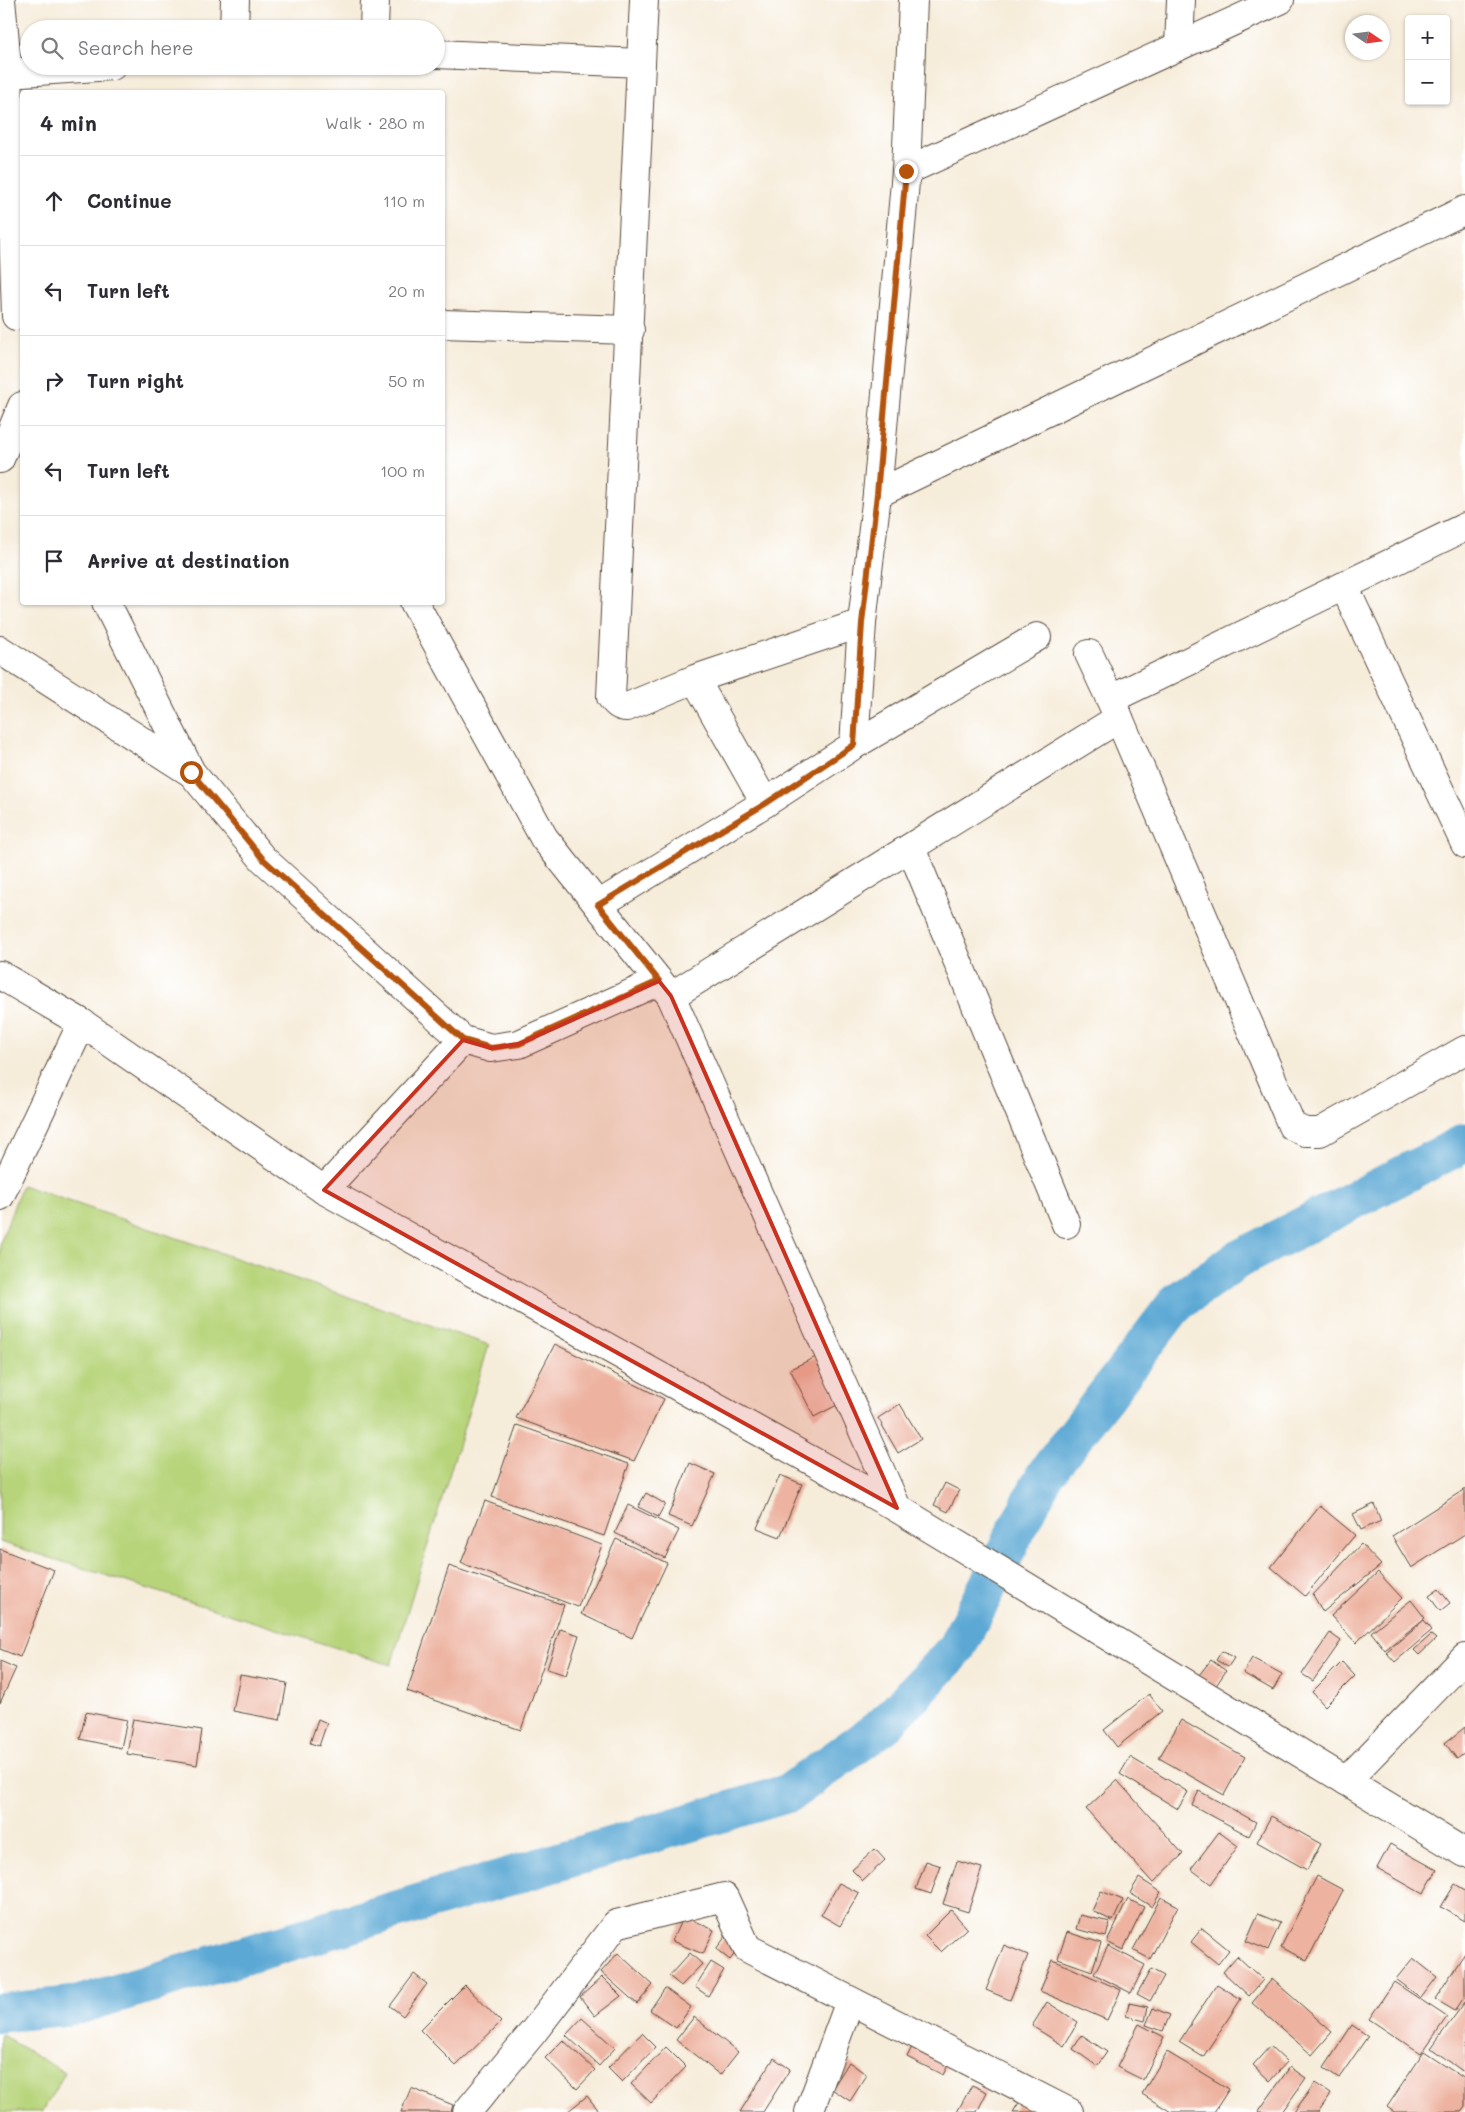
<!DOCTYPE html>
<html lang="en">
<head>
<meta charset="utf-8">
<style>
	:root { --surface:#fff; --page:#f7f7f7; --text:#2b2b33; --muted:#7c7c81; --line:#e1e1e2 }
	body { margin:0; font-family:Mali,sans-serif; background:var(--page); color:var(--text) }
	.controls { position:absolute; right:15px; top:15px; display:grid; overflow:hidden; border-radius:5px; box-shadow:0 1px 4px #0004 }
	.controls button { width:45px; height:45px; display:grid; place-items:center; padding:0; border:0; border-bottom:1px solid var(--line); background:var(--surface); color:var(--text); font:25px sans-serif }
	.compass { position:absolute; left:1345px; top:15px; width:45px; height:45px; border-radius:50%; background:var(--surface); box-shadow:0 1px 4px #0004; rotate:103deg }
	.stop { position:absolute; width:15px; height:15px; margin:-11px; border:4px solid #b45309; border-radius:50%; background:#fff }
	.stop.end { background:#b45309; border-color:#fff; box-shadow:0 1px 5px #0008 }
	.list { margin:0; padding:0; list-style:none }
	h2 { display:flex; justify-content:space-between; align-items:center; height:65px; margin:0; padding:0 20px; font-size:21px }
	h2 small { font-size:16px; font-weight:400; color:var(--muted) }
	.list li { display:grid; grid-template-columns:32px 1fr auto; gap:15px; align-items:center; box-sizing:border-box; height:90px; padding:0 20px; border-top:1px solid var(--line) }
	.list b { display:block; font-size:19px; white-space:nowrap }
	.list em { font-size:16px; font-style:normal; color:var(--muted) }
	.icon { flex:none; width:28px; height:28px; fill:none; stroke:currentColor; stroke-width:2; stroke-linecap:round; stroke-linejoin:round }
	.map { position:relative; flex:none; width:1465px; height:2112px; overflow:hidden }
	.search { position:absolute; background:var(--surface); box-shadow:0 1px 4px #0004; left:20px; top:20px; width:425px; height:55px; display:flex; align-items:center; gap:12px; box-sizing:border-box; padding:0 18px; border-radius:28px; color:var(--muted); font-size:19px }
	.panel { position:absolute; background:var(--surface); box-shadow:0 1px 4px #0004; left:20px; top:90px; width:425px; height:515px; border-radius:5px }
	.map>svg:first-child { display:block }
	.green { fill:#b7d47a; stroke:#797f4c }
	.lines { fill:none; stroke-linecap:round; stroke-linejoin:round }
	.canal { stroke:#5ca8d4; stroke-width:39 }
	.building { fill:#edb3a0 }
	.street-casing { stroke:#57473a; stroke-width:30 }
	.street { stroke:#fff; stroke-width:28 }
	.route { stroke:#b45309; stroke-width:6 }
	.marked { fill:#c8321e; fill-opacity:0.2; stroke:#c8321e; stroke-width:4; stroke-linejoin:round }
</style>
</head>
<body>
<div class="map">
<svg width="1465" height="2112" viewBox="0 0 1465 2112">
	<rect width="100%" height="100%" fill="#fff"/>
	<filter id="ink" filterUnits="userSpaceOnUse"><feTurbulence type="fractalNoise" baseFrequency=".02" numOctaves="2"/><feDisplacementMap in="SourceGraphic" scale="10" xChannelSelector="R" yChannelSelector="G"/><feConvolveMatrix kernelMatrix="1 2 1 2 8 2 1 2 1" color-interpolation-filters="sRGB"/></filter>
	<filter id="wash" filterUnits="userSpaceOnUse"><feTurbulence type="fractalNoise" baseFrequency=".0096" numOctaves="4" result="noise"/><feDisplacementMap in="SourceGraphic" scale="20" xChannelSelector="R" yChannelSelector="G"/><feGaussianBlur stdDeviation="1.12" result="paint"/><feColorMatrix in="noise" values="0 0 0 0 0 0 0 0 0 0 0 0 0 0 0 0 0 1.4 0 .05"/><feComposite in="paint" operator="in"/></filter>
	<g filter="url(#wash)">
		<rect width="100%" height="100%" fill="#f6ecda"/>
		<g class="green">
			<polygon points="22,1185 489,1345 391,1665 0,1542 0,1243"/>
			<polygon points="0,2034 65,2073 42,2112 0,2112"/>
		</g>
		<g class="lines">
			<polyline class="canal" points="0,2013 78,2005 789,1793 883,1726 955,1650 1045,1475 1177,1302 1237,1260 1465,1143"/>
		</g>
		<g id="blocks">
			<g class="building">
				<polygon points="555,1344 664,1399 634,1461 516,1418"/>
				<polygon points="816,1357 839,1404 814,1417 790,1369"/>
				<polygon points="900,1404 921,1439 898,1453 878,1418"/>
				<polygon points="517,1425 629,1464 604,1536 492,1497"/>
				<polygon points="690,1463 715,1474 692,1526 668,1516"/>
				<polygon points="780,1475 802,1484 780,1537 757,1528"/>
				<polygon points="945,1483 959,1490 948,1512 934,1505"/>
				<polygon points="1465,1489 1465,1534 1411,1568 1392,1536"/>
				<polygon points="646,1493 665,1504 658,1517 638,1507"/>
				<polygon points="485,1501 602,1545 578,1607 461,1563"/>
				<polygon points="1374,1504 1381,1521 1361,1530 1353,1514"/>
				<polygon points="628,1505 679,1530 665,1558 615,1533"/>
				<polygon points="1320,1506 1355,1535 1305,1596 1271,1567"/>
				<polygon points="616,1539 667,1563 632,1638 581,1614"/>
				<polygon points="1361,1544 1381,1565 1323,1612 1313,1595"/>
				<polygon points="0,1549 54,1570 20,1657 0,1649"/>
				<polygon points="449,1566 564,1605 521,1730 407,1691"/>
				<polygon points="1378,1572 1402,1598 1356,1643 1331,1616"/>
				<polygon points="1439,1589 1450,1603 1440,1611 1429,1596"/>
				<polygon points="1411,1600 1425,1618 1385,1650 1371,1632"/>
				<polygon points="1424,1620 1432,1630 1395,1662 1386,1652"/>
				<polygon points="560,1629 579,1635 566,1675 547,1669"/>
				<polygon points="1330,1633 1341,1641 1313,1681 1302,1674"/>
				<polygon points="1431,1635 1436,1639 1419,1655 1414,1650"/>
				<polygon points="1222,1651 1234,1658 1228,1667 1216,1660"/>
				<polygon points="1252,1658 1282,1674 1273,1690 1243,1673"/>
				<polygon points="1211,1660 1226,1671 1215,1687 1199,1675"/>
				<polygon points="0,1661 16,1668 0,1703"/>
				<polygon points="1342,1662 1355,1676 1325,1706 1312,1692"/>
				<polygon points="240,1675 287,1683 280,1720 233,1711"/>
				<polygon points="1149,1694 1162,1711 1117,1747 1104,1730"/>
				<polygon points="86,1712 127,1720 121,1748 80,1739"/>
				<polygon points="133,1719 202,1730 197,1765 127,1754"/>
				<polygon points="318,1719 327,1723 319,1746 310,1743"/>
				<polygon points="1181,1720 1245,1757 1224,1795 1159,1758"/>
				<polygon points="1465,1727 1465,1753 1457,1759 1445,1743"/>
				<polygon points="1130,1757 1188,1792 1178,1809 1120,1774"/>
				<polygon points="1117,1780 1183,1854 1153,1883 1086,1809"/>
				<polygon points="1199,1791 1256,1822 1249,1836 1192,1805"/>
				<polygon points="1271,1816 1321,1844 1307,1870 1257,1842"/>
				<polygon points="1219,1832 1238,1846 1211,1884 1191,1869"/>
				<polygon points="1390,1844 1437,1870 1423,1894 1377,1868"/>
				<polygon points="875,1849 885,1860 863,1881 852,1870"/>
				<polygon points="926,1861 941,1866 931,1894 916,1889"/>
				<polygon points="957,1861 982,1868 968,1912 943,1904"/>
				<polygon points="1317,1876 1343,1890 1307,1961 1281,1947"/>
				<polygon points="1139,1878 1161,1892 1152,1907 1130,1893"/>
				<polygon points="839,1883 859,1893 840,1926 821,1915"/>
				<polygon points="1455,1884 1465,1890 1465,1921 1441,1907"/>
				<polygon points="1101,1891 1123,1900 1113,1921 1092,1911"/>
				<polygon points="1161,1897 1178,1906 1150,1959 1133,1950"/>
				<polygon points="1128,1899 1144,1907 1123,1950 1107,1942"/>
				<polygon points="951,1910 967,1928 941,1952 925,1936"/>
				<polygon points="1258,1914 1280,1923 1268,1950 1246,1941"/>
				<polygon points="1080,1915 1110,1922 1106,1937 1076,1929"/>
				<polygon points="683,1916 714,1930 703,1954 672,1941"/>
				<polygon points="1202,1928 1229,1950 1218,1964 1191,1942"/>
				<polygon points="1067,1932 1101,1943 1092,1971 1058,1959"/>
				<polygon points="726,1936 740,1946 730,1960 716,1949"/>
				<polygon points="1004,1945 1028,1955 1010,2000 986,1990"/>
				<polygon points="1108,1946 1145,1965 1131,1993 1094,1974"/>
				<polygon points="618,1953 653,1985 637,2004 601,1972"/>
				<polygon points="690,1953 702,1964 681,1986 669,1976"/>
				<polygon points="1465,1953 1465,1996 1455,2011 1435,1999"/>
				<polygon points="1237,1956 1263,1980 1249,1996 1223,1972"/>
				<polygon points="1413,1958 1437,1977 1421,1998 1396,1979"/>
				<polygon points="1053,1960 1121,1990 1107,2020 1040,1991"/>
				<polygon points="711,1962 724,1970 708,1996 695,1987"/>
				<polygon points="1151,1969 1164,1976 1150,2001 1137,1994"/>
				<polygon points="414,1974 427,1984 403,2016 390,2006"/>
				<polygon points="602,1977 621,1996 595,2016 580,1997"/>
				<polygon points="1272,1979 1332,2032 1312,2055 1252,2003"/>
				<polygon points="1394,1982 1447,2017 1421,2054 1369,2019"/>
				<polygon points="1217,1984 1241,1999 1203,2057 1179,2042"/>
				<polygon points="465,1985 501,2022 456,2066 420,2030"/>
				<polygon points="665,1988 691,2007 676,2028 650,2010"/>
				<polygon points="1047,2002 1078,2022 1064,2046 1032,2026"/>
				<polygon points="1465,2002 1465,2073 1431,2048"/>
				<polygon points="1129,2003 1148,2007 1145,2021 1126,2016"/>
				<polygon points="1153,2008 1170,2015 1163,2031 1146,2025"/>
				<polygon points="694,2017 738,2052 720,2075 676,2040"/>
				<polygon points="582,2018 615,2048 599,2066 566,2035"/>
				<polygon points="1139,2024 1164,2037 1143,2080 1117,2067"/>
				<polygon points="1352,2025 1368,2036 1339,2078 1324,2068"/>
				<polygon points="642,2033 656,2047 622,2082 608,2068"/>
				<polygon points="1082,2035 1107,2052 1097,2066 1073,2049"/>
				<polygon points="563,2040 595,2070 577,2089 545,2058"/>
				<polygon points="914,2043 950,2061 943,2075 907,2057"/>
				<polygon points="1270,2046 1287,2062 1270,2081 1253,2065"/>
				<polygon points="666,2047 686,2067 651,2103 631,2084"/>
				<polygon points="1167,2052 1229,2089 1214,2112 1171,2112 1142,2094"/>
				<polygon points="1424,2052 1465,2079 1465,2107 1461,2112 1394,2112 1387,2107"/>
				<polygon points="774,2058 790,2069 763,2112 740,2112"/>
				<polygon points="849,2062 867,2075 850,2101 832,2089"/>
				<polygon points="1290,2067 1306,2078 1282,2112 1258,2112"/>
				<polygon points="1315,2083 1331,2094 1318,2112 1294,2112"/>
				<polygon points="972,2085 987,2092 977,2112 957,2112"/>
				<polygon points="411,2088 453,2105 451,2112 401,2112"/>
				<polygon points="587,2096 600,2112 567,2112"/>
				<polygon points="1023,2096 1041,2106 1037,2112 1013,2112"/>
			</g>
		</g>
	</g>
	<g filter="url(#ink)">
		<use href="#blocks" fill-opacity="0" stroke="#57473a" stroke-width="1"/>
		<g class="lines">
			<g class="street-casing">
				<g id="street">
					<polyline points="1,0 8,73 16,316"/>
					<path d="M644,0L611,697C616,703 619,707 627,707L695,679L862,623"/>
					<polyline points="234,29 235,0"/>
					<polyline points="374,29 375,0"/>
					<polyline points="1179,46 1181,0"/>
					<polyline points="436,54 641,63"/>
					<polyline points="8,73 112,66"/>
					<polyline points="906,171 1280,0"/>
					<polyline points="442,324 630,330"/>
					<polyline points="0,459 22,406"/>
					<polyline points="877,494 1465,210"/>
					<polyline points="1344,586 1465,844"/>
					<polyline points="106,602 191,772 263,859 463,1040 491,1048 519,1044 659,981"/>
					<polyline points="414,602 544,838 671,996 897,1508"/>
					<polyline points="0,650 190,772"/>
					<polyline points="1089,654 1119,718 1292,1126 1305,1132 1320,1132 1465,1050"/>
					<polyline points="695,679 765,803"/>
					<polyline points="1111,699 1465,527"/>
					<polyline points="854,745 862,623 877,494 906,171 913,0"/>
					<polyline points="911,848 1066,1224"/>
					<polyline points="598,905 765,803 854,745 1037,637"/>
					<polyline points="0,975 82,1023 324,1190 897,1508 1465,1853"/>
					<polyline points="671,996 1119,718"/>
					<polyline points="324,1190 463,1040"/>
					<polyline points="0,1196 82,1023"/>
					<polyline points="1346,1781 1465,1658"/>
					<polyline points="467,2112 534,2031 616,1924 724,1897 747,1948 1069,2112"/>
					<polyline points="809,2112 850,2001"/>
				</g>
			</g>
			<use href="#street" class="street"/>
		</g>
	</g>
	<g class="lines" filter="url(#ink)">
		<polyline class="route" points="191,772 263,859 463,1040 491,1048 519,1044 659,981 598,905 765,804 854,745 862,623 877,494 906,171"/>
	</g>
	<path class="marked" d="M659,981L671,996L897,1508L324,1190L463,1040L491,1048L519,1044Z"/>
</svg>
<div class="controls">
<button>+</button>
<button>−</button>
</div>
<svg class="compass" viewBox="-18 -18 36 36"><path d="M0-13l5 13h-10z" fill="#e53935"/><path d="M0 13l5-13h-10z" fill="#7c7c81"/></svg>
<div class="stop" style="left:191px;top:772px"></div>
<div class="stop end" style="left:906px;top:171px"></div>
<div class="search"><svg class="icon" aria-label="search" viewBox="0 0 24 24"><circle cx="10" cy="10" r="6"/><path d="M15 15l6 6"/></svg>Search here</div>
<section class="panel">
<h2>4 min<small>Walk · 280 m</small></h2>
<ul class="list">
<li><svg class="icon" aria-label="ahead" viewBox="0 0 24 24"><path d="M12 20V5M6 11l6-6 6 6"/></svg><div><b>Continue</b></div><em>110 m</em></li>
<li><svg class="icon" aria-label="left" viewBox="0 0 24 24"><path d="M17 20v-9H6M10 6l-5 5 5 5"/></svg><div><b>Turn left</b></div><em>20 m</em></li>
<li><svg class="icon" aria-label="right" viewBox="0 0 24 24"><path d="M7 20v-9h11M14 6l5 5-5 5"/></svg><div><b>Turn right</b></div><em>50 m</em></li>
<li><svg class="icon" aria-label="left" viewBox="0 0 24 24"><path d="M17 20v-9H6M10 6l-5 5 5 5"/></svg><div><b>Turn left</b></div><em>100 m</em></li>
<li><svg class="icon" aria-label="arrive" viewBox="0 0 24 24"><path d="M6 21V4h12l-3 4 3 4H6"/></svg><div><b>Arrive at destination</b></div></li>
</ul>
</section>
</div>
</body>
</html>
